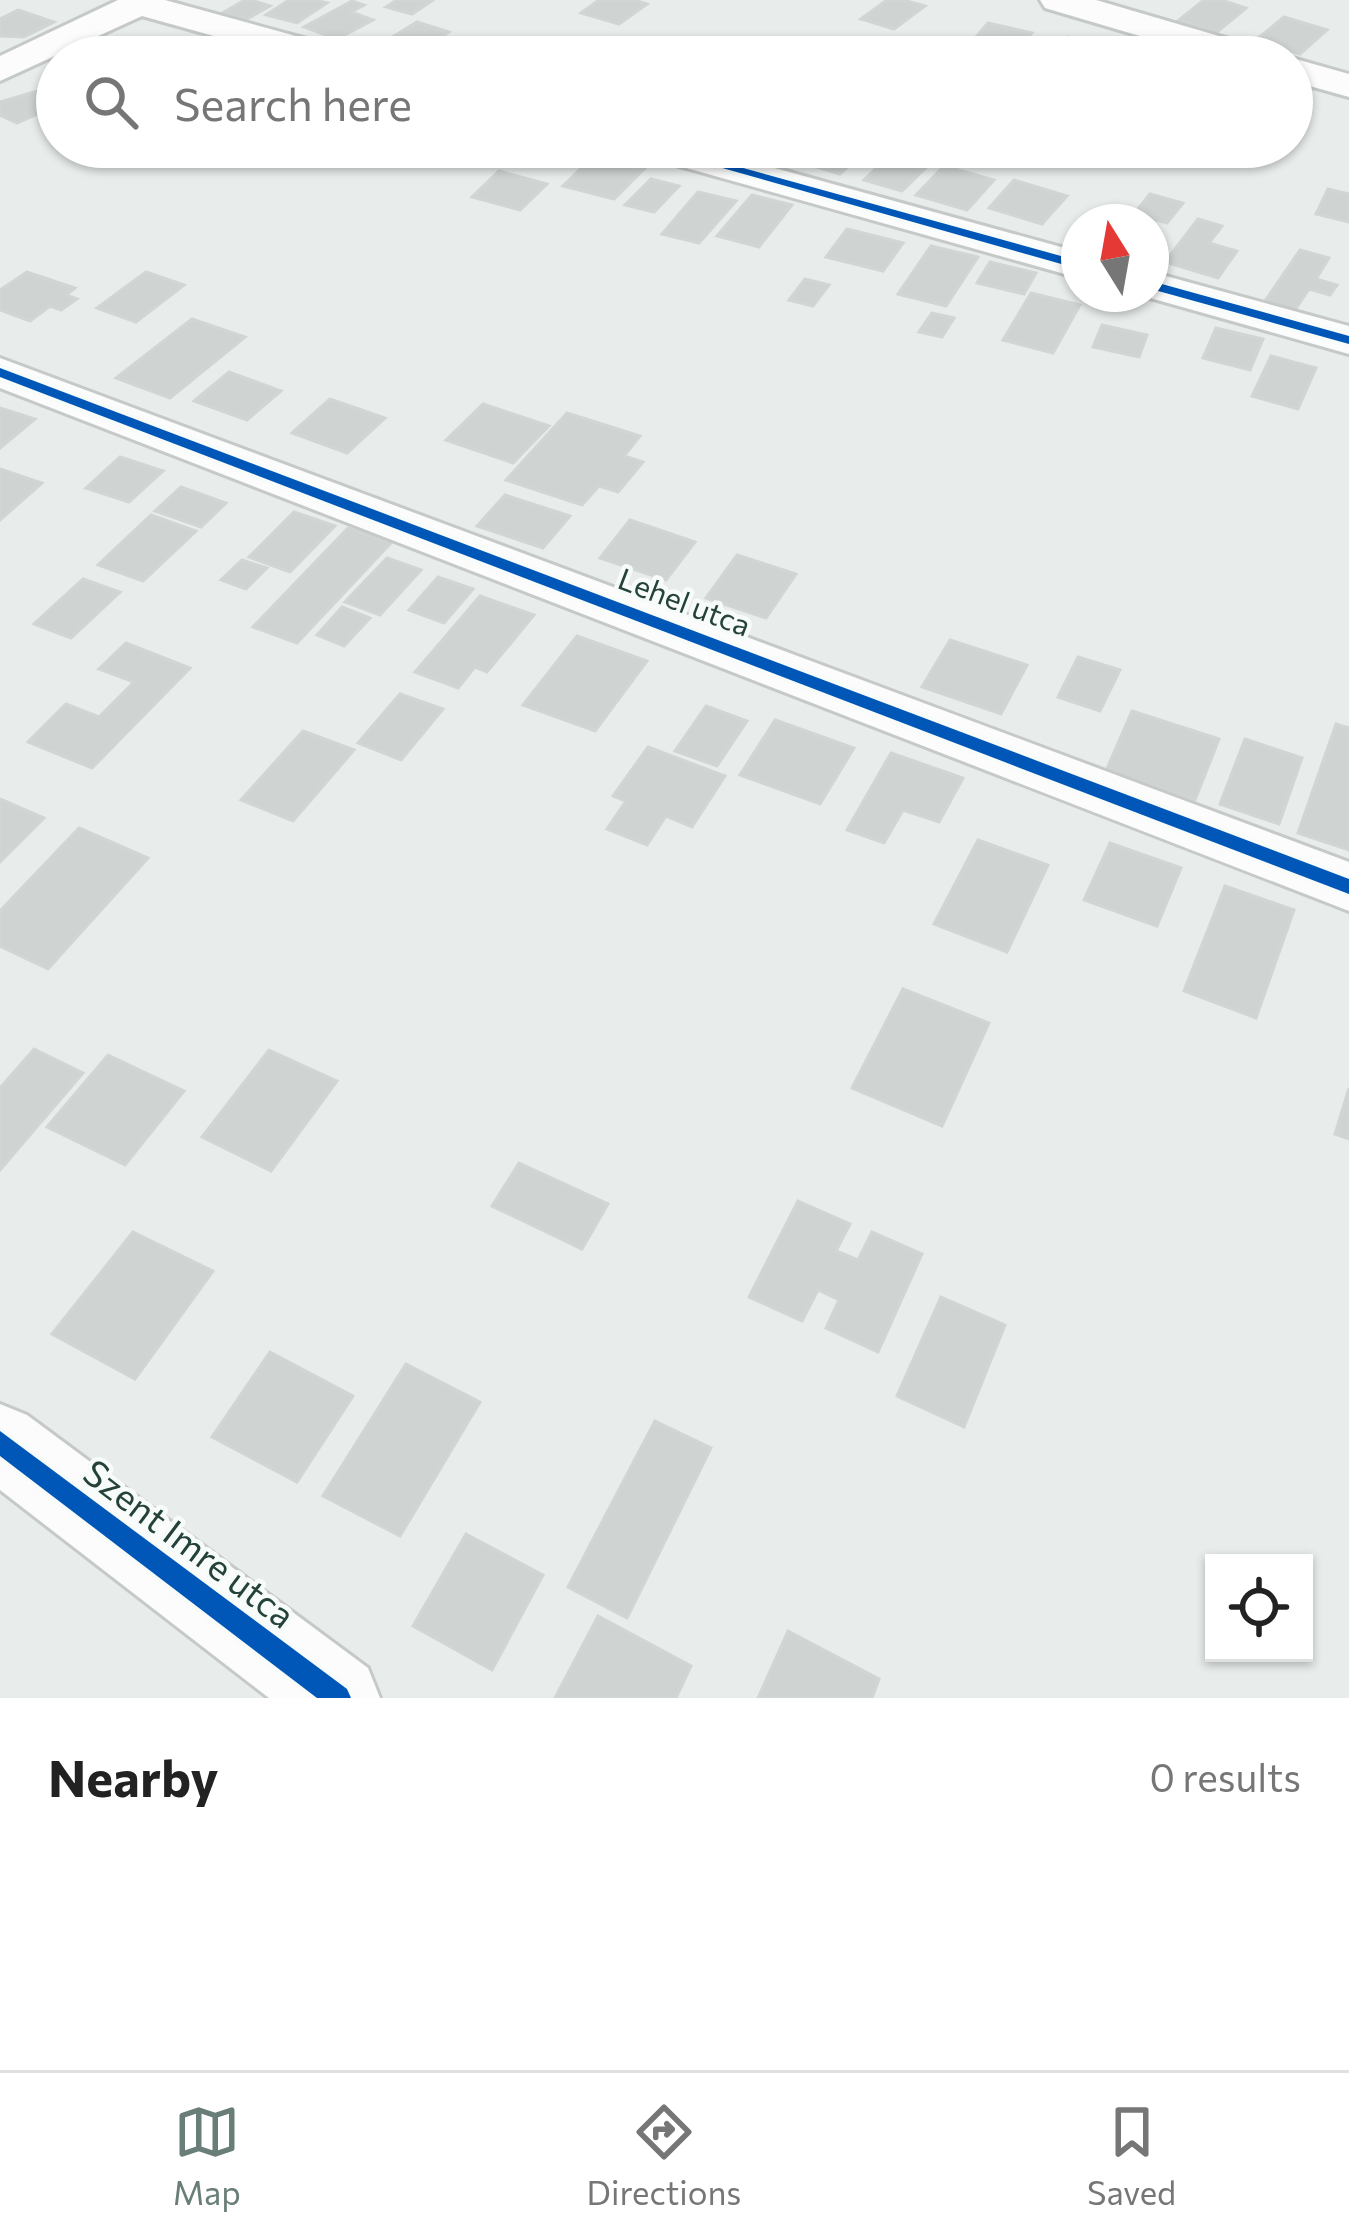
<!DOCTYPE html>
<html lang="en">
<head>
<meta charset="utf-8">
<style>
	:root { --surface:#fff; --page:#f2f2f2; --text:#222; --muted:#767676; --line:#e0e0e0; --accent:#697e78 }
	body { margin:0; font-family:Commissioner,sans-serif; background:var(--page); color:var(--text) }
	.controls { position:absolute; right:36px; bottom:36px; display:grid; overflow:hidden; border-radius:0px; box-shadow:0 3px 9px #0004 }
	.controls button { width:108px; height:108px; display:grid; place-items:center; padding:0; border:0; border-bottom:3px solid var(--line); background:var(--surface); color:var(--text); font:60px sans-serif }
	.compass { position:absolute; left:1061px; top:204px; width:108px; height:108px; border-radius:50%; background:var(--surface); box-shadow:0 3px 9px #0004; rotate:349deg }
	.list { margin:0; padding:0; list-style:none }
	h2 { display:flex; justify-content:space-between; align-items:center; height:156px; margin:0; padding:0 48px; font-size:51px }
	h2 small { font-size:39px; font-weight:400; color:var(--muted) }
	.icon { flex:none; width:66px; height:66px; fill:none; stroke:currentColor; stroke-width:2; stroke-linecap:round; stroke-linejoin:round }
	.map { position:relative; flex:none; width:1349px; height:1698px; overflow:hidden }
	.search { position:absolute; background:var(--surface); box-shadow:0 3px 9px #0004; left:36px; right:36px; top:36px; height:132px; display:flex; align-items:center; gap:30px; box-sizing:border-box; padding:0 42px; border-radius:66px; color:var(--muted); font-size:45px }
	.sheet { height:372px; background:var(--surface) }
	nav { display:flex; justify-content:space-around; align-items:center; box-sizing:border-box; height:168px; border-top:3px solid var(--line); background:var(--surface); font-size:33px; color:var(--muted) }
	nav a { display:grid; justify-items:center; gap:6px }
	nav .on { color:var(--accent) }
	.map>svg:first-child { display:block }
	.building { fill:#cfd4d2; stroke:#d1d6d4; stroke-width:3 }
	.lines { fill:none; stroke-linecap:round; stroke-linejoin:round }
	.minor-casing { stroke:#c5cac8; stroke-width:6 }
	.minor { fill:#fcfcfc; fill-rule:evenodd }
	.cycleway-casing { stroke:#f7fbf9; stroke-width:8 }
	.cycleway { fill:#0057b8; fill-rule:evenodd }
	.labels { text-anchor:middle; stroke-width:9; stroke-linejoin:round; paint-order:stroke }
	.street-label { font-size:30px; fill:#24423a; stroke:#f7fbf9 }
	.near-street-label { font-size:36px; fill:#24423a; stroke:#f7fbf9 }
</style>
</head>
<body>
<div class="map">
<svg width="1349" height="1698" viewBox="0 0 1349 1698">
	<rect width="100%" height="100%" fill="#e8edeb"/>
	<g class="building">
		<polygon points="245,0 251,0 270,6 247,19 224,12"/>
		<polygon points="289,0 315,0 327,3 297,23 266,15"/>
		<polygon points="397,0 433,0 412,14 386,7"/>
		<polygon points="599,0 634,0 647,4 619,24 581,13"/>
		<polygon points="887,0 903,0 925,6 894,29 861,19"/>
		<polygon points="1204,0 1221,0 1246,8 1217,32 1179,20"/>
		<polygon points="352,1 364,5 351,12 373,20 337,39 304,27"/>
		<polygon points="18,10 54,22 24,37 0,36 0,19"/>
		<polygon points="1284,17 1327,30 1300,54 1256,40"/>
		<polygon points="417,22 449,32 409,57 370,51"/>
		<polygon points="988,23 1032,33 1015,54 970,44"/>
		<polygon points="1067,37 1103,46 1094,57 1048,57"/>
		<polygon points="178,38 227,52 219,57 176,57 157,52"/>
		<polygon points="37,91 57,98 57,105 17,123 0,115 0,102"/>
		<polygon points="345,147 394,147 374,164 336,154"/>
		<polygon points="451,147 505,147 484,166 441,155"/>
		<polygon points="826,147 868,147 840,174 807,164"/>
		<polygon points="913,147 939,155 902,191 864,180 895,150 906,153"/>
		<polygon points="597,153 647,166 614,199 563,186"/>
		<polygon points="944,166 994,180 967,210 916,195"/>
		<polygon points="499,171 547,184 520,210 472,197"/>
		<polygon points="651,179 679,186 654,212 625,205"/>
		<polygon points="1014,180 1067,196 1042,224 989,208"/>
		<polygon points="1328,189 1349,194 1349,222 1316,214"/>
		<polygon points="698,192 736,201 699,243 662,234"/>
		<polygon points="1150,194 1183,203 1167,223 1134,214"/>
		<polygon points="752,195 792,205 759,247 717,236"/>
		<polygon points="1198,219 1222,226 1209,243 1237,251 1218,278 1165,262"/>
		<polygon points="847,229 903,243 883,271 826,257"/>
		<polygon points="931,246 978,257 946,306 898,294"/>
		<polygon points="1300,250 1329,258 1316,279 1337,285 1330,295 1309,289 1295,310 1265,301"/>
		<polygon points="990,262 1036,273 1024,294 977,283"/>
		<polygon points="27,272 75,288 66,295 77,299 61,310 50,306 30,321 0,310 0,290"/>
		<polygon points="146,272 184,285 136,322 97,308"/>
		<polygon points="805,279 829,285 813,306 789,300"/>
		<polygon points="1031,293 1080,305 1053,353 1003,340"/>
		<polygon points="932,313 954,318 942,337 919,332"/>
		<polygon points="192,319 245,337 170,398 116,378"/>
		<polygon points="1102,325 1147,335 1139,357 1093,347"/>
		<polygon points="1216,328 1263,339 1250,370 1203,358"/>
		<polygon points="1271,356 1316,368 1298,409 1252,396"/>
		<polygon points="229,372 281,391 247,420 194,401"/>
		<polygon points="330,399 385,418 347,453 292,433"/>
		<polygon points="483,404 549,426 513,463 446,440"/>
		<polygon points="0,408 35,419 0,448"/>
		<polygon points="567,413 640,436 624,456 643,462 618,492 599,486 582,505 506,480"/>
		<polygon points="120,457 163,471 129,502 86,488"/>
		<polygon points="0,469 42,483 0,520"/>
		<polygon points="181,487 226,503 201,527 155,511"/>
		<polygon points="505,495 570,516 543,548 477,526"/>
		<polygon points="294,512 335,526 290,572 249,557"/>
		<polygon points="151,515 196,531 143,581 98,565"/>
		<polygon points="630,520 695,542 666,580 600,558"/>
		<polygon points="348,528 391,543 297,643 253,627"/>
		<polygon points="737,555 796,574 766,618 706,598"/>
		<polygon points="387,558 421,570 380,615 345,602"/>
		<polygon points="242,560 267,568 246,589 221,580"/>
		<polygon points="438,577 473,589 444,623 409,610"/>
		<polygon points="83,579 120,592 71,638 34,624"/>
		<polygon points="480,596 534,615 487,672 475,667 458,688 415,672"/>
		<polygon points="342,607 370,618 344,646 317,635"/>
		<polygon points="577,636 647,661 595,731 523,705"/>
		<polygon points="950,640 1027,665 1001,714 922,687"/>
		<polygon points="126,643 190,668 92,768 28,742 66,704 99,717 134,682 99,669"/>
		<polygon points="1078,657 1120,670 1100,711 1058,697"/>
		<polygon points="400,694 443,709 401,760 358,743"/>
		<polygon points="706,706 747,721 717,766 675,751"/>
		<polygon points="1132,711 1219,739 1195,800 1106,771"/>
		<polygon points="775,720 854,748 820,804 740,775"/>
		<polygon points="1336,724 1349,728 1349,850 1298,833"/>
		<polygon points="303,731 354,750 293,821 241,800"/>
		<polygon points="1245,739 1302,758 1279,824 1220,804"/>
		<polygon points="648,747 725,776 692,827 666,816 647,845 607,829 626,801 613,796"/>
		<polygon points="891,753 963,778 939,822 903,810 884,843 847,830"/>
		<polygon points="0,799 44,818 0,862"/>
		<polygon points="79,828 148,858 48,969 0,946 0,911"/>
		<polygon points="978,840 1048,865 1007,952 934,924"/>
		<polygon points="1110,843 1181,868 1157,926 1084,900"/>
		<polygon points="1225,886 1294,910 1256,1018 1184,991"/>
		<polygon points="903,989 989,1023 942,1126 852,1088"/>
		<polygon points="34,1049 83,1073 0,1170 0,1088"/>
		<polygon points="269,1050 337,1081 271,1171 202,1137"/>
		<polygon points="108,1055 184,1091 125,1165 47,1127"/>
		<polygon points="1349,1088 1349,1139 1335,1134"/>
		<polygon points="519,1163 608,1204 582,1249 492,1206"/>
		<polygon points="798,1201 850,1224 836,1251 858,1260 872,1232 922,1254 878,1352 826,1328 839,1300 818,1290 802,1321 749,1297"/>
		<polygon points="133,1232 213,1271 135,1379 52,1334"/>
		<polygon points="941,1297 1005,1325 964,1427 897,1396"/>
		<polygon points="270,1352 353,1396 297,1482 212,1437"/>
		<polygon points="406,1364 480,1402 400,1536 323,1496"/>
		<polygon points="655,1421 711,1448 627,1618 568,1587"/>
		<polygon points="466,1534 543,1575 492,1670 413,1626"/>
		<polygon points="598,1616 691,1666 676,1698 555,1698"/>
		<polygon points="788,1631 879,1679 872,1698 758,1698"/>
	</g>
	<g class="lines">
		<g class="minor-casing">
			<g id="minor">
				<polygon points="118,0 165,0 343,49 349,57 289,57 142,16 0,81 0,56"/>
				<polygon points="1040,0 1096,0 1263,49 1269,57 1211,57 1045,8"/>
				<polygon points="1292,58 1349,74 1349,97 1292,81"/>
				<polygon points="634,147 699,147 1079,252 1079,278 640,155"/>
				<polygon points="1151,272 1349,326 1349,354 1136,294 1151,294"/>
				<polygon points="0,358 1349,862 1349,911 0,388"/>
				<polygon points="0,1404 27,1415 368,1668 380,1698 269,1698 0,1490"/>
			</g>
		</g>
		<use href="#minor" class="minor"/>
		<g class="cycleway-casing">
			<g id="cycleway">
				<polygon points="648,147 667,147 1079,261 1079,269"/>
				<polygon points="1151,281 1349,336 1349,344 1151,289"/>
				<polygon points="0,368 1349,879 1349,894 0,377"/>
				<polygon points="0,1431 347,1689 351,1698 317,1698 0,1456"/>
			</g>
		</g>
		<use href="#cycleway" class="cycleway"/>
	</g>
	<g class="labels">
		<g class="street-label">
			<text transform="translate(684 603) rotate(21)" y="10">Lehel utca</text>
		</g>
		<g class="near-street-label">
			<text transform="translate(189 1544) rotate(37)" y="13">Szent Imre utca</text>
		</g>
	</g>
</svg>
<div class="controls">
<button><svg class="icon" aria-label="locate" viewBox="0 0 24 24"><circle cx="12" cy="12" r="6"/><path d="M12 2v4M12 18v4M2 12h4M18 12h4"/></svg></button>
</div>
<svg class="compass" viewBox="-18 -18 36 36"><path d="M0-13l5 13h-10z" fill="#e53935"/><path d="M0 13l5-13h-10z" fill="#767676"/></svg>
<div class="search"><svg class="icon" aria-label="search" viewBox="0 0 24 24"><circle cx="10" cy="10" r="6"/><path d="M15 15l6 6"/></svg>Search here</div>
</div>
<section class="sheet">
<h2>Nearby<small>0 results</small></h2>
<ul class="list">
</ul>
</section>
<nav>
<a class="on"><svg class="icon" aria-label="map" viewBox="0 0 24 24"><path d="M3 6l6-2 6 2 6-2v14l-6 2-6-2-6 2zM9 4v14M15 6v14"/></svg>Map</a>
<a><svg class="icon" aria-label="directions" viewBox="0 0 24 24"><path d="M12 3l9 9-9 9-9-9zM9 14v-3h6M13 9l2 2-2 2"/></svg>Directions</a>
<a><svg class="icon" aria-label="saved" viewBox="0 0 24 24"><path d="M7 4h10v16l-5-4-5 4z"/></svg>Saved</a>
</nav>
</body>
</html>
